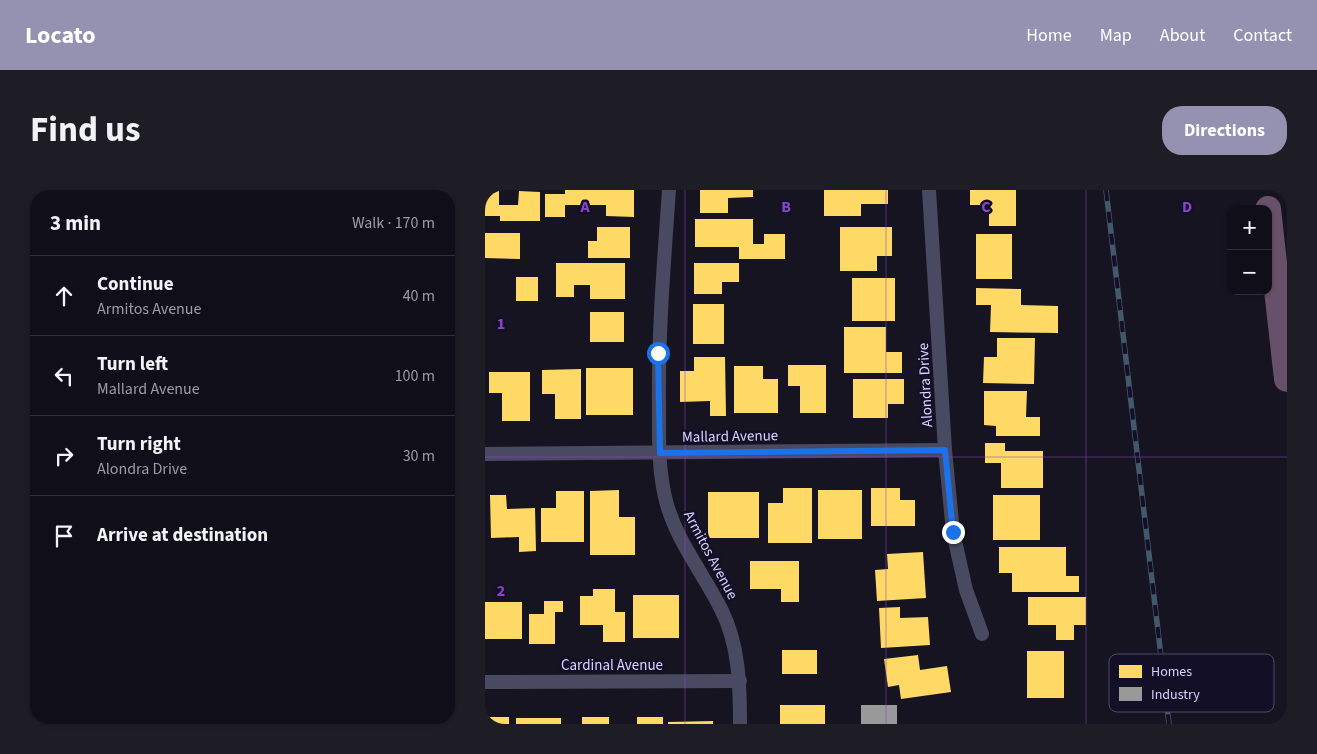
<!DOCTYPE html>
<html lang="en">
<head>
<meta charset="utf-8">
<style>
	:root { --surface:#100f19; --page:#1e1d26; --text:#f1f3f6; --muted:#9c9ca2; --line:#302f38; --accent:#9591b1 }
	body { margin:0; font-family:"Source Sans 3",sans-serif; background:var(--page); color:var(--text) }
	.controls { position:absolute; right:15px; top:15px; display:grid; overflow:hidden; border-radius:10px; box-shadow:0 1px 4px #0004 }
	.controls button { width:45px; height:45px; display:grid; place-items:center; padding:0; border:0; border-bottom:1px solid var(--line); background:var(--surface); color:var(--text); font:25px sans-serif }
	.stop { position:absolute; width:15px; height:15px; margin:-11px; border:4px solid #1a73e8; border-radius:50%; background:#fff }
	.stop.end { background:#1a73e8; border-color:#fff; box-shadow:0 1px 5px #0008 }
	.list { margin:0; padding:0; list-style:none }
	h2 { display:flex; justify-content:space-between; align-items:center; height:65px; margin:0; padding:0 20px; font-size:21px }
	h2 small { font-size:16px; font-weight:400; color:var(--muted) }
	.list li { display:grid; grid-template-columns:32px 1fr auto; gap:15px; align-items:center; box-sizing:border-box; height:80px; padding:0 20px; border-top:1px solid var(--line) }
	.list b { display:block; font-size:19px; white-space:nowrap }
	.list p { margin:0; font-size:16px; white-space:nowrap; color:var(--muted) }
	.list em { font-size:16px; font-style:normal; color:var(--muted) }
	.icon { flex:none; width:28px; height:28px; fill:none; stroke:currentColor; stroke-width:2; stroke-linecap:round; stroke-linejoin:round }
	.map { position:relative; flex:none; width:802px; height:534px; overflow:hidden; border-radius:20px }
	header { display:flex; align-items:center; gap:30px; box-sizing:border-box; height:70px; padding:0 25px; background:var(--accent); color:#fff }
	header strong { font-size:24px }
	nav { display:flex; gap:28px; margin-inline-start:auto; font-size:18px }
	.intro { display:flex; align-items:center; justify-content:space-between; box-sizing:border-box; height:120px; padding:0 30px }
	h1 { margin:0; font-size:35px }
	.button { padding:12px 22px; border-radius:20px; background:var(--accent); color:#fff; font-size:18px; font-weight:700 }
	main { display:flex; gap:30px; padding:0 30px }
	aside { flex:1; background:var(--surface); border-radius:20px; box-shadow:0 1px 4px #0004 }
	.map>svg:first-child { display:block }
	.homes { fill:#ffd966 }
	.industry { fill:#999 }
	.lines { fill:none; stroke-linecap:round; stroke-linejoin:round }
	.street { stroke:#4a4962; stroke-width:14 }
	.highway { stroke:#67516a; stroke-width:26 }
	.rail-casing { stroke:#43596b; stroke-width:5.5 }
	.rail { stroke:#130f26; stroke-width:4; stroke-dasharray:11; stroke-linecap:butt }
	.route { stroke:#1a73e8; stroke-width:6 }
	.grid { fill:none; stroke:#8945c9; stroke-width:1; stroke-opacity:0.55 }
	.labels { text-anchor:middle; stroke-width:5; stroke-linejoin:round; paint-order:stroke }
	.street-label { font-size:15px; fill:#d9d4ff; stroke:#130f26 }
	.key { fill:#130f26; stroke:#4e4a67; stroke-width:1 }
	.key-label { font-size:14px; fill:#d9d4ff }
	.grid-label { font-size:16px; text-anchor:middle; font-weight:bold; fill:#8945c9; stroke:#130f26; stroke-width:5; stroke-linejoin:round; paint-order:stroke }
</style>
</head>
<body>
<header>
<strong>Locato</strong>
<nav><a>Home</a><a>Map</a><a>About</a><a>Contact</a></nav>
</header>
<div class="intro"><h1>Find us</h1><a class="button">Directions</a></div>
<main>
<aside>
<h2>3 min<small>Walk · 170 m</small></h2>
<ul class="list">
<li><svg class="icon" aria-label="ahead" viewBox="0 0 24 24"><path d="M12 20V5M6 11l6-6 6 6"/></svg><div><b>Continue</b><p>Armitos Avenue</p></div><em>40 m</em></li>
<li><svg class="icon" aria-label="left" viewBox="0 0 24 24"><path d="M17 20v-9H6M10 6l-5 5 5 5"/></svg><div><b>Turn left</b><p>Mallard Avenue</p></div><em>100 m</em></li>
<li><svg class="icon" aria-label="right" viewBox="0 0 24 24"><path d="M7 20v-9h11M14 6l5 5-5 5"/></svg><div><b>Turn right</b><p>Alondra Drive</p></div><em>30 m</em></li>
<li><svg class="icon" aria-label="arrive" viewBox="0 0 24 24"><path d="M6 21V4h12l-3 4 3 4H6"/></svg><div><b>Arrive at destination</b></div></li>
</ul>
</aside>
<div class="map">
<svg width="802" height="534" viewBox="0 0 802 534">
	<rect width="100%" height="100%" fill="#161421"/>
	<g class="homes">
		<polygon points="0,0 14,0 14,15 33,15 34,1 55,2 55,31 15,31 15,26 0,26"/>
		<polygon points="80,0 149,0 149,27 121,26 121,15 80,15 80,27 60,27 60,4 80,4"/>
		<polygon points="215,0 268,0 268,7 243,8 243,23 215,23"/>
		<polygon points="339,0 403,0 403,14 376,14 376,26 339,26"/>
		<polygon points="485,0 531,0 531,36 504,36 504,15 485,15"/>
		<polygon points="210,29 268,29 268,54 279,54 279,44 300,44 300,69 254,69 254,57 210,57"/>
		<polygon points="112,37 145,37 145,68 103,68 103,51 112,51"/>
		<polygon points="355,37 407,37 407,66 392,66 392,81 355,81"/>
		<polygon points="0,43 35,43 35,69 0,68"/>
		<rect x="491" y="44" width="36" height="45"/>
		<polygon points="71,73 140,73 140,109 105,109 105,95 89,95 89,107 71,107"/>
		<polygon points="209,73 254,73 254,92 237,92 237,104 209,104"/>
		<rect x="31" y="87" width="22" height="24"/>
		<rect x="367" y="88" width="43" height="43"/>
		<polygon points="491,98 536,99 536,115 573,116 573,143 505,142 506,115 491,115"/>
		<rect x="208" y="114" width="31" height="40"/>
		<rect x="105" y="122" width="34" height="30"/>
		<polygon points="359,137 401,137 401,162 417,162 417,183 359,183"/>
		<polygon points="512,148 550,148 549,194 498,193 499,167 512,167"/>
		<polygon points="209,167 240,167 241,226 225,226 225,211 195,212 195,181 209,181"/>
		<polygon points="303,175 341,175 341,223 315,223 315,196 303,196"/>
		<polygon points="249,176 278,176 278,189 293,189 293,223 249,223"/>
		<rect x="101" y="178" width="47" height="47"/>
		<polygon points="96,179 96,229 70,229 70,204 57,204 57,180"/>
		<polygon points="4,182 45,182 45,231 17,231 17,203 4,203"/>
		<polygon points="368,189 419,189 419,214 403,214 403,228 368,228"/>
		<polygon points="499,201 542,201 541,227 555,227 555,246 511,246 511,236 499,235"/>
		<polygon points="500,253 520,253 520,261 558,261 558,298 516,298 516,273 500,273"/>
		<polygon points="298,298 327,298 327,353 283,353 283,313 298,313"/>
		<polygon points="386,298 415,298 415,310 430,310 430,336 386,336"/>
		<polygon points="134,300 134,327 150,327 150,365 105,365 105,301"/>
		<rect x="333" y="300" width="44" height="49"/>
		<polygon points="71,301 99,301 99,352 56,352 56,318 71,318"/>
		<rect x="223" y="302" width="51" height="46"/>
		<polygon points="5,305 21,305 22,319 50,318 51,361 34,362 34,347 6,348"/>
		<rect x="508" y="305" width="47" height="45"/>
		<polygon points="514,357 581,357 581,386 594,386 594,402 527,402 527,383 514,383"/>
		<polygon points="438,362 441,408 392,411 390,380 403,379 402,364"/>
		<polygon points="265,371 314,371 314,412 296,412 296,399 265,399"/>
		<polygon points="108,399 130,399 130,422 140,422 140,452 118,452 118,435 95,435 95,406 108,406"/>
		<rect x="148" y="405" width="46" height="43"/>
		<polygon points="543,407 601,407 601,435 589,435 589,450 571,450 571,435 543,435"/>
		<polygon points="59,411 78,411 78,422 70,422 70,454 44,454 44,424 59,424"/>
		<rect x="0" y="412" width="37" height="37"/>
		<polygon points="415,417 415,428 443,427 445,455 396,458 394,418"/>
		<rect x="297" y="460" width="35" height="24"/>
		<rect x="542" y="461" width="37" height="47"/>
		<polygon points="433,465 435,480 462,476 466,502 416,509 414,495 403,497 399,469"/>
		<rect x="295" y="515" width="45" height="19"/>
		<rect x="0" y="527" width="24" height="7"/>
		<rect x="97" y="527" width="27" height="7"/>
		<rect x="152" y="527" width="26" height="7"/>
		<rect x="31" y="528" width="45" height="6"/>
		<polygon points="228,531 228,534 183,534 183,532"/>
	</g>
	<rect class="industry" x="376" y="515" width="36" height="19"/>
	<g class="lines">
		<g class="street">
			<path d="M184,0C179,72 173,144 174,216C174,248 173,280 181,311C191,350 218,383 236,419C254,454 255,495 255,534"/>
			<polyline points="444,0 460,260 468,342 481,400 497,444"/>
			<polyline points="0,264 460,260"/>
			<polyline points="0,492 255,491"/>
		</g>
		<polyline class="highway" points="783,19 802,189"/>
		<g class="rail-casing">
			<polyline id="rail" points="621,0 684,534"/>
		</g>
		<use href="#rail" class="rail"/>
	</g>
	<g class="lines">
		<polyline class="route" points="173,163 175,263 460,260 468,342"/>
	</g>
	<path class="grid" d="M200,0V534M401,0V534M601,0V534M0,267H802"/>
	<g class="labels">
		<g class="street-label">
			<text transform="translate(440 195) rotate(-93)" y="5">Alondra Drive</text>
			<text transform="translate(245 246) rotate(-1)" y="5">Mallard Avenue</text>
			<text transform="translate(226 365) rotate(62)" y="5">Armitos Avenue</text>
			<text x="127" y="480">Cardinal Avenue</text>
		</g>
	</g>
	<rect x="624" y="464" width="165" height="58" rx="8" class="key"/>
	<rect x="634" y="475" width="23" height="13" fill="#ffd966"/>
	<rect x="634" y="497" width="23" height="14" fill="#999"/>
	<g class="key-label">
		<text x="666" y="486">Homes</text>
		<text x="666" y="509">Industry</text>
	</g>
	<g class="grid-label">
		<text x="100" y="22">A</text>
		<text x="301" y="22">B</text>
		<text x="501" y="22">C</text>
		<text x="702" y="22">D</text>
		<text x="16" y="139">1</text>
		<text x="16" y="406">2</text>
	</g>
</svg>
<div class="controls">
<button>+</button>
<button>−</button>
</div>
<div class="stop" style="left:173px;top:163px"></div>
<div class="stop end" style="left:468px;top:342px"></div>
</div>
</main>
</body>
</html>
